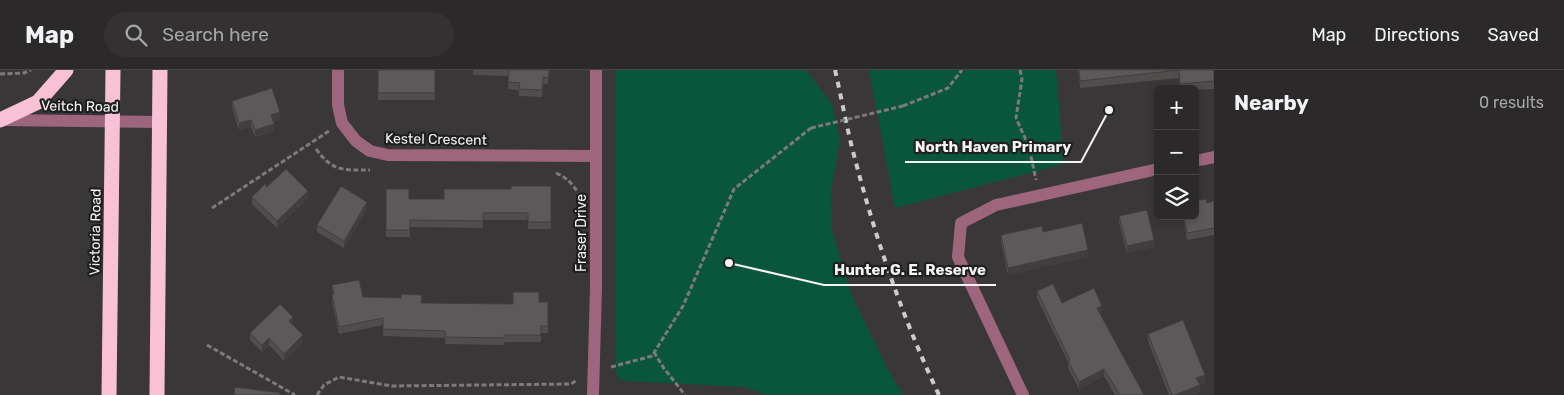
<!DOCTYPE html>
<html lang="en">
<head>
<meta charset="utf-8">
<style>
	:root { --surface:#2c292a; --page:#343132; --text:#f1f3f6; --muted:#a6a6a8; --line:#484547 }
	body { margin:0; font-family:Rubik,sans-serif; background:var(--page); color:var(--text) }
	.controls { position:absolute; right:15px; top:15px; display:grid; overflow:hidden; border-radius:8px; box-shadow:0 2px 8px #0003 }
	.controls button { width:45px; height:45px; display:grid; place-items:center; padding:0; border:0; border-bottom:1px solid var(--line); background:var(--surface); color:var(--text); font:25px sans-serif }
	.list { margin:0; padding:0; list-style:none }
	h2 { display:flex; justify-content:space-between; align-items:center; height:65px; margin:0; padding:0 20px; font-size:21px }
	h2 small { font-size:16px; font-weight:400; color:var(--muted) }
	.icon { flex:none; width:28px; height:28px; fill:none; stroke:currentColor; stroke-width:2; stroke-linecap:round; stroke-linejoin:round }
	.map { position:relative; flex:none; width:1214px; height:325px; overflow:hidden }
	header { display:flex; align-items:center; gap:30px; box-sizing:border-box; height:70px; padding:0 25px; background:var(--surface); border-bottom:1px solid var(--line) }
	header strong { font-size:24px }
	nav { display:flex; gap:28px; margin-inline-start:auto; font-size:18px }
	.search { width:350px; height:45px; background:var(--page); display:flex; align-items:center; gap:12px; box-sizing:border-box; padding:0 18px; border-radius:28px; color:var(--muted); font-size:19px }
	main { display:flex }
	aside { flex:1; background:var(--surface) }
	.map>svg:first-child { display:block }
	.green { fill:#0a563d }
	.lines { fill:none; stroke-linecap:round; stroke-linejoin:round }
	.path { stroke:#7d7a7b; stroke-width:3; stroke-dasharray:5 2.5; stroke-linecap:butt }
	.minor { stroke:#9e667c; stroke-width:12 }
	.highway { stroke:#f8c1d6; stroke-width:15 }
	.rail { stroke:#cdcbcb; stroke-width:4; stroke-dasharray:6 6; stroke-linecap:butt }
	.path-bridge { stroke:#7d7a7b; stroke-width:3; stroke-dasharray:5 2.5; stroke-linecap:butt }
	.wall { fill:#504d4d }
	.shaded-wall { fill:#413e3f }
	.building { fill:#5d595a; stroke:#413e3f }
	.labels { text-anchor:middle; stroke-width:4.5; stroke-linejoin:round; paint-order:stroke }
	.street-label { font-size:14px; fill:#f5f3f3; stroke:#201f1f }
	.leader { fill:none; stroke:#f5f3f3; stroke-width:2 }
	.callout-dot { fill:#f5f3f3; stroke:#201f1f; stroke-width:2 }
	.callout-label { font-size:15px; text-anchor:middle; font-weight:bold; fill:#f5f3f3; stroke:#201f1f; stroke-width:4.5; stroke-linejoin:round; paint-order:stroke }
</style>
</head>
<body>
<header>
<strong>Map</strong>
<div class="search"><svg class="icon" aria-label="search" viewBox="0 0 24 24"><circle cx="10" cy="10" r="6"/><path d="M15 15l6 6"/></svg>Search here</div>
<nav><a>Map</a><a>Directions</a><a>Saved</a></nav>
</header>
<main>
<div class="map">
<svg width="1214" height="325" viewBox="0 0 1214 325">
	<rect width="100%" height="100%" fill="#3a3738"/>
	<g class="green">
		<polygon points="616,0 806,0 832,34 840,71 831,120 832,161 852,226 887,298 903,325 767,325 745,317 626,311 619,309 616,303"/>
		<polygon points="869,0 1056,0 1064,94 895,138"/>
	</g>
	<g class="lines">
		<g class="path">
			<polyline points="1020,0 1022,9 1016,48 1029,77 1036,110"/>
			<polyline points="0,4 24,3 31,0"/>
			<polyline points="903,36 948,18 962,0"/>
			<path d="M316,79C333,102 343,100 370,100"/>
			<path d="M556,103C567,108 572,113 578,123"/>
			<polyline points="212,138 329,61"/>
			<polyline points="207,275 295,325"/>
			<polyline points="654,282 663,297 685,325"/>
			<polyline points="611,297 652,286 683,236 734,119 811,58"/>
			<polyline points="317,325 324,315 339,307 392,316 571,314 577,310"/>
		</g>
		<g class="minor">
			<polyline points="338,0 338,35 342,53 356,71 370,81 388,85 595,86"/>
			<polyline points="0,50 160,52"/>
			<polyline points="1195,91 1214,87"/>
			<polyline points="593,325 596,217 596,0"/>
			<polyline points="1023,325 958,187 961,153 996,135 1158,99"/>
		</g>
		<g class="highway">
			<polyline points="0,50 38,32 66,0"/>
			<polyline points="109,325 113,0"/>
			<polyline points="157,325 160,0"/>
		</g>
		<path class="rail" d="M835,0C842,30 847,60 855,89C876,170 903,249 939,325"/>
		<polyline class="path-bridge" points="811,58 903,36"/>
	</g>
	<g class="wall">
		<rect x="378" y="0" width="57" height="30"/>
		<polygon points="473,0 550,0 548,14 543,14 542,27 519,26 519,20 508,19 509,6 473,5"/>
		<polygon points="1078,0 1214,0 1214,19 1195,20 1195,19 1180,19 1179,8 1080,18"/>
		<polygon points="232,31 280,49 273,51 274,61 255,67 251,57 239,60 232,38"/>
		<polygon points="551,116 551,159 528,159 528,150 483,150 483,158 410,157 410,167 386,167 386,119 409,129 444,129 511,119"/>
		<polygon points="267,117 308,128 277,158 252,134 252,127"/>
		<polygon points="1214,131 1214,165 1187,170 1183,146 1195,146 1207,133"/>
		<polygon points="367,139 344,178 317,162 317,155"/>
		<polygon points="1119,146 1154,177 1127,183 1119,153"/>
		<polygon points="1043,162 1088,187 1008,205 1001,172 1001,165"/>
		<polygon points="332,215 363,227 421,233 513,234 548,232 548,263 541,263 541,272 504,272 504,275 445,274 445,268 383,266 383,255 339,264 332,232 332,225 333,224"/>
		<polygon points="1037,221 1062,233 1102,243 1100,244 1144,325 1115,325 1104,306 1079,319 1068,298 1068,292 1037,228"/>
		<polygon points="293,254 303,272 284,291 269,275 262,282 250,270 250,263"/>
		<polygon points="1148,264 1205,312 1199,314 1200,322 1193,325 1169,325 1148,271"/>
	</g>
	<g class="shaded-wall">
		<polygon points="280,42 280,49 271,52 271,45"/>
		<polygon points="251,50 251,57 239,60 239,53"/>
		<polygon points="274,54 274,61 255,67 255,60"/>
		<polygon points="308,121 308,128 277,158 277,151"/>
		<polygon points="367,132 367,139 344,178 344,171"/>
		<polygon points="1154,170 1154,177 1127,183 1127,176"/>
		<polygon points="1088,180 1088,187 1008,205 1008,198"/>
		<polygon points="1102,236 1102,243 1097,245 1097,238"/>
		<polygon points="293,247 293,254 289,251"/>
		<polygon points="303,265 303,272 284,291 284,284"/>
		<polygon points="269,268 269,275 262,282 262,275"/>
		<polygon points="1104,299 1104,306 1079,319 1079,312"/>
		<polygon points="1205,305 1205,312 1196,315 1196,308"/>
		<polygon points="1200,315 1200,322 1193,325 1175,325"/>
	</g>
	<g class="building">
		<rect x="378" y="0" width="57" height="23"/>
		<polygon points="509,0 549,0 548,8 543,7 542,20 519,19 520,13 508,12"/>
		<polygon points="1079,0 1214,0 1214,11 1180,14 1179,0 1080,11"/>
		<polygon points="272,18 280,42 271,45 274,54 255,60 251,50 239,53 232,31"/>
		<polygon points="286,99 308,121 277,151 252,127 265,114 267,117"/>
		<polygon points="341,116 367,132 344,171 317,155"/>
		<polygon points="511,116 551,116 551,152 528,152 528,143 483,143 483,151 410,150 410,160 386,160 386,119 409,119 409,129 444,129 444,119 511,119"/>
		<polygon points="1206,129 1207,133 1214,131 1214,158 1187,163 1184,146 1195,146 1195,131"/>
		<polygon points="1147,140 1154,170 1127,176 1119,146"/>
		<polygon points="1082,153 1088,180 1008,198 1001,165 1042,156 1043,162"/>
		<polygon points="359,210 363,227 401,228 401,224 422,225 421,233 513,234 513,222 539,222 539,232 548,232 548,256 541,256 541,265 504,265 504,268 445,267 445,261 383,259 383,248 339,257 332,225 334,224 332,215"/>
		<polygon points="1053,214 1062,233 1094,218 1102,236 1097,238 1144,325 1120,325 1104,299 1079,312 1068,291 1070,290 1037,221"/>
		<polygon points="280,234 293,247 289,251 303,265 284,284 269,268 262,275 250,263"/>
		<polygon points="1183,250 1205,305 1196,308 1200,315 1175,325 1172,325 1148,264"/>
		<polygon points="235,317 280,323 280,325 234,325"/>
	</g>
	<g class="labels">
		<g class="street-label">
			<text transform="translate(80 36) rotate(1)" y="5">Veitch Road</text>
			<text transform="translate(436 69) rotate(1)" y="5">Kestel Crescent</text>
			<text transform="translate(95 162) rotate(-89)" y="5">Victoria Road</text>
			<text transform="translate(581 163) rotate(-90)" y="5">Fraser Drive</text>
		</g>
	</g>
	<path class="leader" d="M1109 40L1081 92H905M729 193L824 215H996"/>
	<g class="callout-dot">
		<circle cx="1109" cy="40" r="5"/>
		<circle cx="729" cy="193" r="5"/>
	</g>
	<g class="callout-label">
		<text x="993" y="82">North Haven Primary</text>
		<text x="910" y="205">Hunter G. E. Reserve</text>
	</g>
</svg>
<div class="controls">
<button>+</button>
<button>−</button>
<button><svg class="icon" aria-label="layers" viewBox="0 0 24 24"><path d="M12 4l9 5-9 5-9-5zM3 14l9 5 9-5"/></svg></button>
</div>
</div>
<aside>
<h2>Nearby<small>0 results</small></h2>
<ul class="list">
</ul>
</aside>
</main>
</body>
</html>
